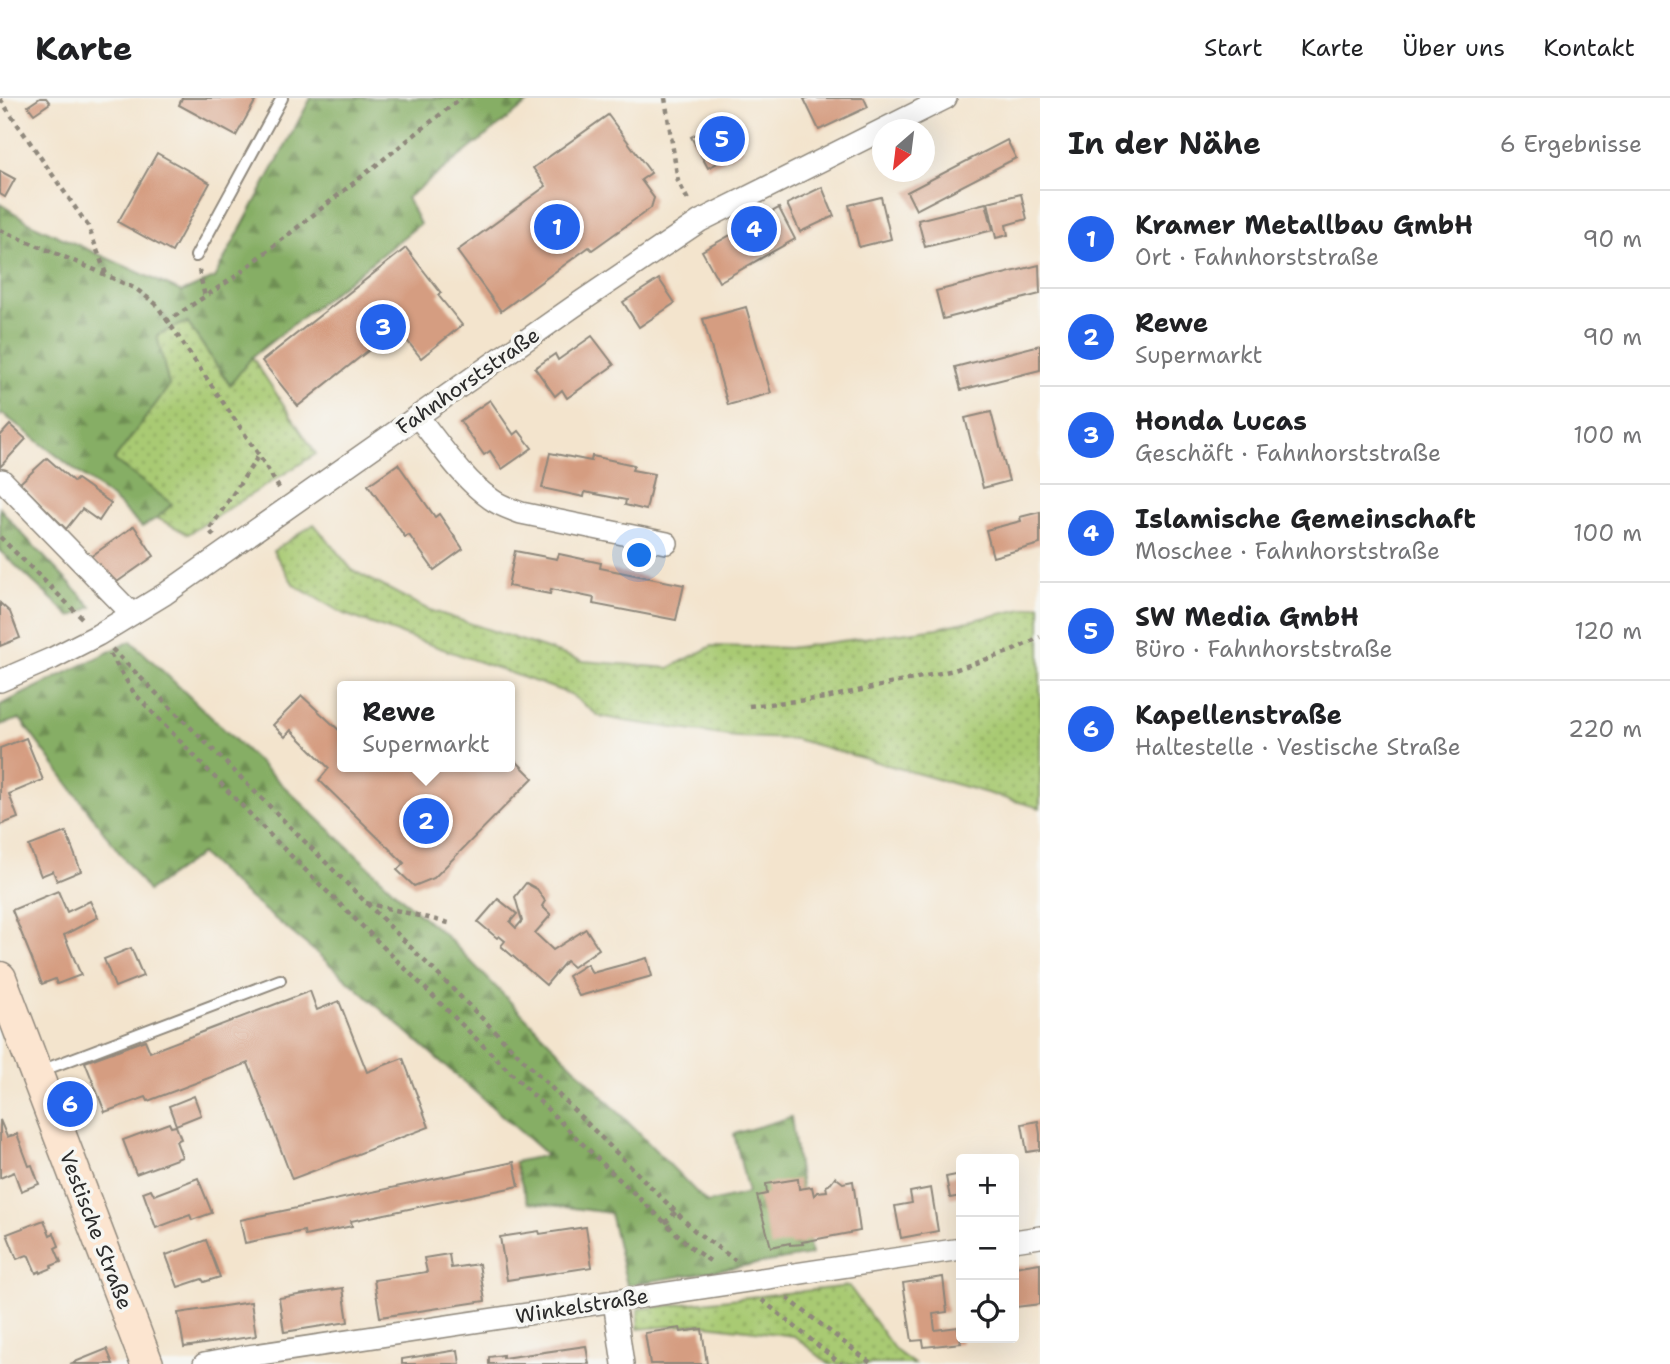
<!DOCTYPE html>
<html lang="de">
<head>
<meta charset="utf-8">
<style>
	:root { --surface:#fff; --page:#f2f2f2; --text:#202124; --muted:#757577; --line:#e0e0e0; --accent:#2563eb }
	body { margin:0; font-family:"Shantell Sans",sans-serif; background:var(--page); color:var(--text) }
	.controls { position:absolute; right:21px; bottom:21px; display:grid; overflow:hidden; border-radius:7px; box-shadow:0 7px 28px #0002 }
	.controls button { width:63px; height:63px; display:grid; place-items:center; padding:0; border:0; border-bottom:2px solid var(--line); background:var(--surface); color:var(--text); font:35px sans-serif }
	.compass { position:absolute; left:872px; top:21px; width:63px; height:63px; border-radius:50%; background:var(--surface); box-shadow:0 7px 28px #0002; rotate:208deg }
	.you { position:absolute; left:640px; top:458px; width:24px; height:24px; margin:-18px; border:5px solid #fff; border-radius:50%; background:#1a73e8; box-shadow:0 0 0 10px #1a73e833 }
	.badge { display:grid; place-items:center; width:46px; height:46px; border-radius:50%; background:var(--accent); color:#fff; font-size:23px; font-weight:700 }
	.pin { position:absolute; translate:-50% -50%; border:4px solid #fff; box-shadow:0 2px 7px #0006 }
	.popup { position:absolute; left:337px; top:583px; width:178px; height:91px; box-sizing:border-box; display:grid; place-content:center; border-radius:7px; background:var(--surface); filter:drop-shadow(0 2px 5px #0005); font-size:23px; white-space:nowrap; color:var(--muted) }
	.popup b { font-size:26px; color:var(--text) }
	.popup::after { content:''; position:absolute; left:50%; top:100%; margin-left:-14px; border:14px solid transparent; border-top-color:var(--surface) }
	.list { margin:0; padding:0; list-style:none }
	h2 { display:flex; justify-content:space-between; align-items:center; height:91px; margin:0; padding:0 28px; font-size:30px }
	h2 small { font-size:23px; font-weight:400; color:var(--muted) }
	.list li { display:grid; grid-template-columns:46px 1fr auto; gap:21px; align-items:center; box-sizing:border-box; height:98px; padding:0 28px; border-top:2px solid var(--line) }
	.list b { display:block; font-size:26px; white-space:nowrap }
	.list p { margin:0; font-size:23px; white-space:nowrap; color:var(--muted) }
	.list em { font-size:23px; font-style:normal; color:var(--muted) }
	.icon { flex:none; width:38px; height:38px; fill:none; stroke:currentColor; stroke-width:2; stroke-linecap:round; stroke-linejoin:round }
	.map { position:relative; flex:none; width:1040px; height:1266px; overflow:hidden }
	header { display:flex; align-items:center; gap:42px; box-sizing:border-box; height:98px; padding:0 35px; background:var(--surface); border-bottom:2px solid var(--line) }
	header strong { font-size:33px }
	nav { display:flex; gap:38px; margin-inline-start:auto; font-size:24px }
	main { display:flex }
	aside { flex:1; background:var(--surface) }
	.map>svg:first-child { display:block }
	.grass { fill:url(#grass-dots); stroke:#6a7a4f; stroke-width:2 }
	.forest { fill:url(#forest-firs); stroke:#586c48; stroke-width:2 }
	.building { fill:#d59d81 }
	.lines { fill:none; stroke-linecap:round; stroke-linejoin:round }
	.lane-casing { stroke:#8f887c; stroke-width:14 }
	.street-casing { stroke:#8f887c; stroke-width:24 }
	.secondary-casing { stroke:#8f887c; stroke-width:35 }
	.path { stroke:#8f887c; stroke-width:4.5; stroke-dasharray:5 5; stroke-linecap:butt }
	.lane { stroke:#fff; stroke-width:10 }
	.street { stroke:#fff; stroke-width:21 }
	.secondary { stroke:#fce5d0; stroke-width:32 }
	.labels { text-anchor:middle; stroke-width:7; stroke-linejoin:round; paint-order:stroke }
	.street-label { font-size:21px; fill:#2b2b2b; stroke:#f6f6f2 }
</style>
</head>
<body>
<header>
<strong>Karte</strong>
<nav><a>Start</a><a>Karte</a><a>Über uns</a><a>Kontakt</a></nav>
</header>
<main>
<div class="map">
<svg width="1040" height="1266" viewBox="0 0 1040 1266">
	<defs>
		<pattern id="grass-dots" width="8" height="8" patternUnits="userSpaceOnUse" patternTransform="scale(1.75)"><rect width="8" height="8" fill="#a9ca73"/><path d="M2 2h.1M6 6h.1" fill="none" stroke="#8aa45f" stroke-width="1.8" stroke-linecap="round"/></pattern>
		<pattern id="forest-firs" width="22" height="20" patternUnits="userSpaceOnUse" patternTransform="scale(1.75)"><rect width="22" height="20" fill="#86ae65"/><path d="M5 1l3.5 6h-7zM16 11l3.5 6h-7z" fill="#6e8e53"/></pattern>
	</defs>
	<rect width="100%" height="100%" fill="#f6f6f2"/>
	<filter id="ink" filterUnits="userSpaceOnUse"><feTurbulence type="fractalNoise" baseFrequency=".0143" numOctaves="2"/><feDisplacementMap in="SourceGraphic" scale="14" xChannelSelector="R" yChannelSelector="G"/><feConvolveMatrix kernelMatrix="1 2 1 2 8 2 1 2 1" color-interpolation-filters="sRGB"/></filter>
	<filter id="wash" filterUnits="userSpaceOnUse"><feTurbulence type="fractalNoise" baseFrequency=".00686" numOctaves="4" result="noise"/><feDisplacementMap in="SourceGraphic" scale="28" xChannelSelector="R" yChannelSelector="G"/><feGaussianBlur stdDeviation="1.57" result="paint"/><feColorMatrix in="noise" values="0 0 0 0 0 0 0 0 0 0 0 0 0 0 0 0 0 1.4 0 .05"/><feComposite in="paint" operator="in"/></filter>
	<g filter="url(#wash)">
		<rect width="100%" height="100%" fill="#f3e4cd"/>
		<g class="grass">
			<polygon points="187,224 229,286 252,259 316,356 188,436 157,420 171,407 114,362 169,288 156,237"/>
			<polygon points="314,426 352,472 427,511 583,563 669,570 712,548 789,550 938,530 1040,507 1040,710 795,641 736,639 631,624 599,618 570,596 344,516 294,487 273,453"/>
			<polygon points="849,1188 895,1252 914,1266 829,1266 794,1238 699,1226 638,1231 638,1211"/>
		</g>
		<g class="forest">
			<polygon points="311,0 534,0 407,100 420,126 252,259 230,287 187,224 157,237 169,288 114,362 172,406 157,420 142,429 114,402 3,316 0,318 0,106 34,127 182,194 214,180"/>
			<polygon points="0,410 13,426 92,509 71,519 0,453"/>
			<polygon points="131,543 411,809 446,838 707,1105 748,1095 734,1036 791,1019 811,1157 627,1187 610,1115 528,1104 514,1064 547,1057 318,856 241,793 201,756 148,793 20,621 0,627 0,607"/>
		</g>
		<g id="blocks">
			<g class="building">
				<polygon points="40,0 46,0 50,5 34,16 28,8"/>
				<polygon points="182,0 257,0 236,38 179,7"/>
				<polygon points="807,0 864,0 868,9 819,32 804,1"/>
				<polygon points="608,17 651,75 641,82 654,100 651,110 592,152 589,149 501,213 457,153 546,88 533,70"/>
				<polygon points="727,20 743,52 708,70 691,39"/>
				<polygon points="1007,42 1016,60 916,112 907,94"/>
				<polygon points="157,55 210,85 172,154 118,124"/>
				<polygon points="0,73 15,81 5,99 0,96"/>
				<polygon points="822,89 834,118 800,134 787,106"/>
				<polygon points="1021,96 1027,121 1006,127 1008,137 996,140 988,104"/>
				<polygon points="881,99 891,141 859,149 849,107"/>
				<polygon points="986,105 993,132 925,149 918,122"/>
				<polygon points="779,110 795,141 719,184 702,153"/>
				<polygon points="406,150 441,195 438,197 462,227 421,260 397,230 298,308 262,263"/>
				<polygon points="1039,167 1040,196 943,221 936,193"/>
				<polygon points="659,181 675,205 639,229 623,204"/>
				<polygon points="746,209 771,295 728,307 703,221"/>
				<polygon points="592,238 614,267 567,300 562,292 555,298 535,270 555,256 558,262"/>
				<polygon points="1040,247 1040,272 961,292 955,269"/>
				<polygon points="490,302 514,337 519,333 532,350 502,371 490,353 484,357 460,323"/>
				<polygon points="991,314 1009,383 983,390 965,320"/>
				<polygon points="10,327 26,341 0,369 0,338"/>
				<polygon points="550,355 591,363 592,358 634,367 632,372 654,376 646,412 625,407 626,402 585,394 584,399 542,390"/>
				<polygon points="47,360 74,384 77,381 111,405 99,423 82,411 66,431 20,385"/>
				<polygon points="398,366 435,419 439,416 463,451 434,472 409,437 405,439 368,387"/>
				<polygon points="1040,414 1040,446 993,459 986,432 1021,423 1020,419"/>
				<polygon points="134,428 154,458 117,484 90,459"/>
				<polygon points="515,453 557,461 559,456 601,465 600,470 684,487 676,522 593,506 594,500 551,491 550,496 508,488"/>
				<polygon points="0,505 10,514 20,540 0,548"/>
				<polygon points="302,598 342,635 342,669 510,669 510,657 533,680 434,780 414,788 397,772 404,765 319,682 329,670 291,632 285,639 273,627"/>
				<polygon points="26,640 43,682 9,696 18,720 0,727 0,650"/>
				<polygon points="66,734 81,773 57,783 53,773 41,778 29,748"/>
				<polygon points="526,785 537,791 545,803 542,808 551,817 535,835 553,852 586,831 599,851 573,869 566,863 546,887 501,848 505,843 499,838 497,840 478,824 498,801 517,816 510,824 516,830 522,823 515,799"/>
				<polygon points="58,793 67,814 90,803 98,819 64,837 81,877 57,886 55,881 42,886 12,812"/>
				<polygon points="131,850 143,878 115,889 104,861"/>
				<polygon points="647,860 652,878 579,898 568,878 587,866 592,875"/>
				<polygon points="310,893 317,912 339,903 367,974 403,960 429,1029 292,1081 248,965 148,1003 146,999 105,1014 85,964 145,942 150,954"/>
				<polygon points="194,998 201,1017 176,1027 169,1008"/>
				<polygon points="0,1022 7,1039 17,1036 29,1068 32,1067 39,1086 21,1093 14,1074 0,1080"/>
				<polygon points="1038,1023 1040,1036 1040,1052 1027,1054 1022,1026"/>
				<polygon points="169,1025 171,1029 176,1028 181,1041 176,1043 182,1059 136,1076 123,1042"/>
				<polygon points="514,1064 519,1088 351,1123 352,1128 305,1138 304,1133 245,1145 240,1122"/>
				<polygon points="961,1076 961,1098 950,1100 946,1079"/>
				<polygon points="835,1079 843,1085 853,1083 860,1133 802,1144 803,1146 790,1147 790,1145 771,1149 757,1098 767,1096 766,1086 798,1081 799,1091 812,1089 814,1098 817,1094 827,1093 826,1088 829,1087"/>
				<polygon points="198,1080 212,1115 192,1122 190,1117 156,1130 143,1094 151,1091 154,1097"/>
				<polygon points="931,1090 938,1133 901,1140 895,1108 912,1105 910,1094"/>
				<polygon points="44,1122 50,1137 54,1135 59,1148 55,1150 61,1164 51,1168 52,1170 40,1175 40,1173 36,1175 29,1158 27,1157 17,1161 7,1136"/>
				<polygon points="586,1129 592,1169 507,1182 500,1139 539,1133 540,1136"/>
				<polygon points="206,1142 220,1179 204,1184 202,1181 178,1189 166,1157"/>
				<polygon points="449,1156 451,1170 479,1166 485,1203 380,1219 374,1182 427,1174 424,1160"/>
				<polygon points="1040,1165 1040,1206 1016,1209 1014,1202 1014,1169"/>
				<polygon points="943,1179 947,1214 933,1216 935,1232 958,1229 961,1245 924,1249 923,1242 912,1243 903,1185"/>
				<polygon points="343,1190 348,1224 284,1234 279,1200"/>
				<polygon points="251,1204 256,1238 184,1249 178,1215"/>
				<polygon points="680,1230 681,1234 702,1231 707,1266 650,1266 645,1235"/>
				<polygon points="586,1248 589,1266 489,1266 489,1259 503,1257 503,1260"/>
				<polygon points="107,1251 113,1266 70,1266"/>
				<polygon points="458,1252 460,1266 402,1266 402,1261"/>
			</g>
		</g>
	</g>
	<g filter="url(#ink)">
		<use href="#blocks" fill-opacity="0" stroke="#8f887c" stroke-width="2"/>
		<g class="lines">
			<g class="lane-casing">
				<g id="lane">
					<polyline points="196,158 282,0"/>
					<polyline points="38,974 280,882"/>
				</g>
			</g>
			<g class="street-casing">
				<g id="street">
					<path d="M418,319C440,346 463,382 491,401C500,408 511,411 521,415L667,445"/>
					<polyline points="2,382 132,516"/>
					<polyline points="0,583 53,560 98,537 165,496 573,209 700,123 946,0"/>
					<polyline points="1014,1143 1040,1139"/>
					<polyline points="614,1203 623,1266"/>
					<polyline points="204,1266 241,1259 961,1151"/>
				</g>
			</g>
			<g class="secondary-casing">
				<polyline id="secondary" points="0,880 147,1266"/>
			</g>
			<g class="path">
				<polyline points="665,0 678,83 689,104"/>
				<polyline points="0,1 88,128 106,176"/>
				<polyline points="0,132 95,172 136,191 156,206 259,357 279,390"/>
				<polyline points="199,172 205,199"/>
				<polyline points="166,224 236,178 461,0"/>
				<polyline points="214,438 209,432 259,357"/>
				<polyline points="0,439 84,522"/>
				<polyline points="112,551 695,1133 735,1162"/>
				<polyline points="110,556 134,595 274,741 600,1063 694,1152 713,1165"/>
				<polyline points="749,608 825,600 954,572 1012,553 1040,539"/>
				<polyline points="366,805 453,826"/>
				<polyline points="665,1125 676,1114"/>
				<polyline points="787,1200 872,1266"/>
				<polyline points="762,1202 841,1266"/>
			</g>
			<use href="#lane" class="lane"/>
			<use href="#street" class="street"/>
			<use href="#secondary" class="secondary"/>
		</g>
	</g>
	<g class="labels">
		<g class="street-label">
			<text transform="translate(468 283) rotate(-35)" y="7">Fahnhorststraße</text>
			<text transform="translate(96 1132) rotate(69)" y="7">Vestische Straße</text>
			<text transform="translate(582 1208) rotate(-9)" y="7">Winkelstraße</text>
		</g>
	</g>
</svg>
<div class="controls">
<button>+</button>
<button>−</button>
<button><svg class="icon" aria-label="locate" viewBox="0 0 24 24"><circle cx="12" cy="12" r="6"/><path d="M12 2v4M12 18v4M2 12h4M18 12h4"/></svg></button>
</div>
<svg class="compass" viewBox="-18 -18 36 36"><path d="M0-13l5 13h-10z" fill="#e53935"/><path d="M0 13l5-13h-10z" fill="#757577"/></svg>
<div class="you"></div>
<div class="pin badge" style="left:557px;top:129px">1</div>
<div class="pin badge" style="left:426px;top:723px">2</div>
<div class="popup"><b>Rewe</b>Supermarkt</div>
<div class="pin badge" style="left:383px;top:229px">3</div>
<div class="pin badge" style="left:754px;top:131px">4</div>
<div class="pin badge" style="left:722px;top:41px">5</div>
<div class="pin badge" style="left:70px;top:1006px">6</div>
</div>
<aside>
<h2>In der Nähe<small>6 Ergebnisse</small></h2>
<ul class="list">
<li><span class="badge">1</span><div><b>Kramer Metallbau GmbH</b><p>Ort · Fahnhorststraße</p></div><em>90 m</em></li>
<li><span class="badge">2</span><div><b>Rewe</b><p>Supermarkt</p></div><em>90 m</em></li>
<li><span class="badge">3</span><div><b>Honda Lucas</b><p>Geschäft · Fahnhorststraße</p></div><em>100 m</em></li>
<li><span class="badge">4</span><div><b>Islamische Gemeinschaft</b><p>Moschee · Fahnhorststraße</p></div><em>100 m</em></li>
<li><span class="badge">5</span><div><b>SW Media GmbH</b><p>Büro · Fahnhorststraße</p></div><em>120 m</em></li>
<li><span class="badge">6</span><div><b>Kapellenstraße</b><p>Haltestelle · Vestische Straße</p></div><em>220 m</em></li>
</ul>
</aside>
</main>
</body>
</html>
